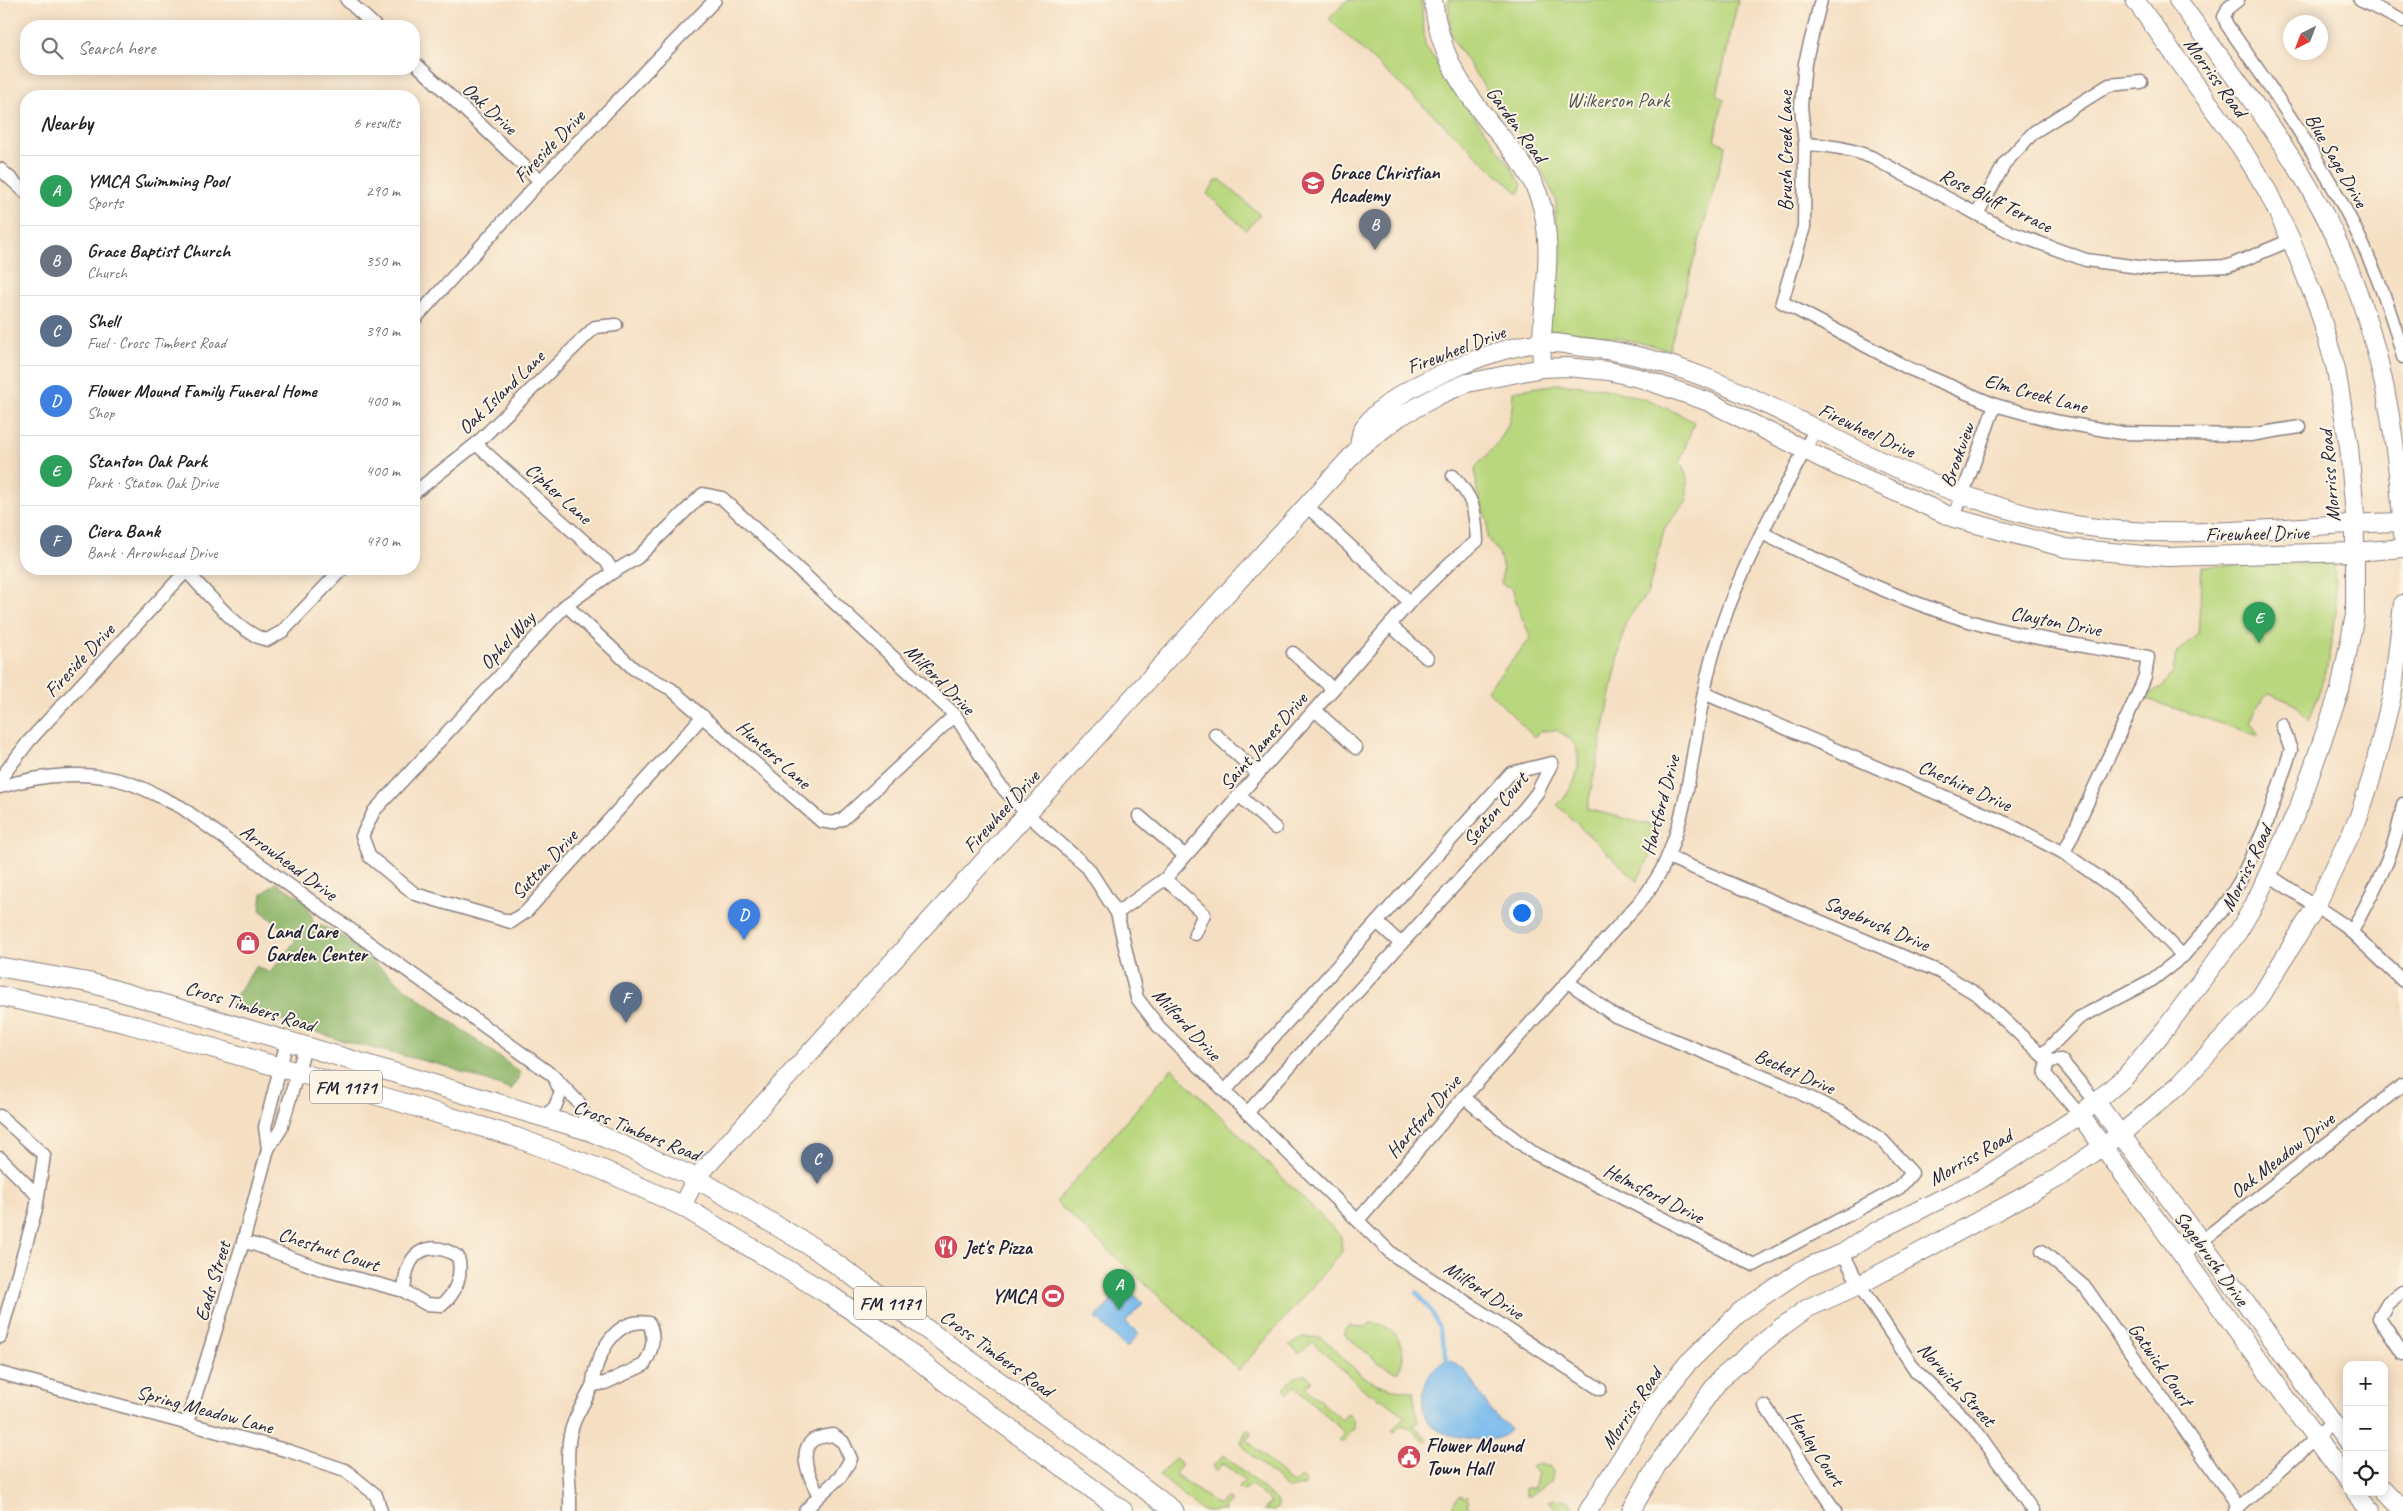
<!DOCTYPE html>
<html lang="en">
<head>
<meta charset="utf-8">
<style>
	:root { --surface:#fff; --page:#f6f6f6; --text:#222; --muted:#767676; --line:#e0e0e0; --accent:#1a73e8 }
	body { margin:0; font-family:Caveat,sans-serif; background:var(--page); color:var(--text) }
	.controls { position:absolute; right:15px; bottom:15px; display:grid; overflow:hidden; border-radius:10px; box-shadow:0 2px 12px #0003 }
	.controls button { width:45px; height:45px; display:grid; place-items:center; padding:0; border:0; border-bottom:1px solid var(--line); background:var(--surface); color:var(--text); font:25px sans-serif }
	.compass { position:absolute; left:2283px; top:15px; width:45px; height:45px; border-radius:50%; background:var(--surface); box-shadow:0 2px 12px #0003; rotate:222deg }
	.you { position:absolute; left:1521px; top:912px; width:18px; height:18px; margin:-12px; border:4px solid #fff; border-radius:50%; background:#1a73e8; box-shadow:0 0 0 8px #1a73e833 }
	.badge { display:grid; place-items:center; width:32px; height:32px; border-radius:50%; background:var(--accent); color:#fff; font-size:16px; font-weight:700 }
	.pin { position:absolute; translate:-50% -41px; filter:drop-shadow(0 1px 2px #0008) }
	.pin::after { content:''; position:absolute; top:26px; width:18px; height:15px; background:inherit; clip-path:polygon(0 0,100% 0,50% 100%) }
	.list { margin:0; padding:0; list-style:none }
	h2 { display:flex; justify-content:space-between; align-items:center; height:65px; margin:0; padding:0 20px; font-size:21px }
	h2 small { font-size:16px; font-weight:400; color:var(--muted) }
	.list li { display:grid; grid-template-columns:32px 1fr auto; gap:15px; align-items:center; box-sizing:border-box; height:70px; padding:0 20px; border-top:1px solid var(--line) }
	.list b { display:block; font-size:19px; white-space:nowrap }
	.list p { margin:0; font-size:16px; white-space:nowrap; color:var(--muted) }
	.list em { font-size:16px; font-style:normal; color:var(--muted) }
	.icon { flex:none; width:28px; height:28px; fill:none; stroke:currentColor; stroke-width:2; stroke-linecap:round; stroke-linejoin:round }
	.map { position:relative; flex:none; width:2403px; height:1511px; overflow:hidden }
	.search { position:absolute; background:var(--surface); box-shadow:0 2px 12px #0003; left:20px; top:20px; width:400px; height:55px; display:flex; align-items:center; gap:12px; box-sizing:border-box; padding:0 18px; border-radius:20px; color:var(--muted); font-size:19px }
	.panel { position:absolute; background:var(--surface); box-shadow:0 2px 12px #0003; left:20px; top:90px; width:400px; height:485px; border-radius:20px }
	.map>svg:first-child { display:block }
	.green { fill:#b9d77e; stroke:#6e7c5c }
	.forest { fill:#92b86d; stroke:#5a6d54 }
	.water { fill:#78baed; stroke:#4d6e94 }
	.lines { fill:none; stroke-linecap:round; stroke-linejoin:round }
	.stream { stroke:#78baed; stroke-width:4 }
	.street-casing { stroke:#8c807f; stroke-width:15 }
	.secondary-casing { stroke:#8c807f; stroke-width:20 }
	.primary-casing { stroke:#8c807f; stroke-width:21 }
	.street { stroke:#fff; stroke-width:12 }
	.secondary { stroke:#fff; stroke-width:18 }
	.primary { stroke:#fff; stroke-width:19 }
	.labels { text-anchor:middle; stroke-width:4; stroke-linejoin:round; paint-order:stroke }
	.shield { fill:#fcf5e5; stroke:#63616e; stroke-width:1 }
	.shield-label { font-size:19px; font-weight:bold; fill:#22223b }
	.street-label { font-size:20px; fill:#22223b; stroke:#fcf5e5 }
	.park-label { font-size:20px; fill:#4f584f; stroke:#fcf5e5 }
	.poi-label { font-size:20px; font-weight:bold; fill:#22223b; stroke:#fcf5e5; text-anchor:start }
</style>
</head>
<body>
<div class="map">
<svg width="2403" height="1511" viewBox="0 0 2403 1511">
	<rect width="100%" height="100%" fill="#fcf5e5"/>
	<filter id="ink" filterUnits="userSpaceOnUse"><feTurbulence type="fractalNoise" baseFrequency=".02" numOctaves="2"/><feDisplacementMap in="SourceGraphic" scale="10" xChannelSelector="R" yChannelSelector="G"/><feConvolveMatrix kernelMatrix="1 2 1 2 8 2 1 2 1" color-interpolation-filters="sRGB"/></filter>
	<filter id="wash" filterUnits="userSpaceOnUse"><feTurbulence type="fractalNoise" baseFrequency=".0096" numOctaves="4" result="noise"/><feDisplacementMap in="SourceGraphic" scale="20" xChannelSelector="R" yChannelSelector="G"/><feGaussianBlur stdDeviation="1.12" result="paint"/><feColorMatrix in="noise" values="0 0 0 0 0 0 0 0 0 0 0 0 0 0 0 0 0 1.4 0 .05"/><feComposite in="paint" operator="in"/></filter>
	<g filter="url(#wash)">
		<rect width="100%" height="100%" fill="#f5dfc3"/>
		<g class="green">
			<polygon points="1347,0 1421,0 1425,45 1464,104 1486,131 1522,184 1519,194 1329,19"/>
			<path d="M1448,0H1738L1717,95L1724,99L1714,140L1726,145L1669,350C1627,338 1591,332 1547,330L1555,263L1556,200L1533,152L1491,97L1451,37Z"/>
			<polygon points="1221,180 1260,215 1246,230 1207,194 1216,181"/>
			<path d="M1557,384C1611,387 1647,396 1694,422L1680,461L1687,477V500L1665,527L1648,592L1626,621L1587,809L1658,827L1652,853L1637,881L1557,805C1573,791 1584,767 1575,745C1572,739 1562,734 1557,730L1540,731L1534,737L1487,690L1531,638L1520,613L1512,588L1501,584L1503,569L1499,553L1487,538L1488,524L1477,491L1475,468C1500,441 1513,430 1513,391Z"/>
			<polygon points="2334,562 2336,615 2326,671 2309,722 2297,705 2269,693 2258,705 2250,721 2259,736 2143,698 2163,686 2173,671 2177,652 2198,634 2202,566"/>
			<polygon points="1172,1068 1341,1236 1342,1252 1239,1370 1056,1202"/>
			<path d="M1371,1323C1394,1323 1412,1350 1398,1371L1395,1372L1379,1363L1345,1335L1344,1331L1348,1326L1365,1327Z"/>
			<path d="M1319,1337C1331,1343 1335,1350 1345,1360C1365,1381 1384,1390 1413,1391L1418,1422L1414,1425L1427,1439L1424,1441L1411,1428L1402,1425L1394,1433L1392,1431L1405,1416L1380,1397L1378,1399L1372,1393L1370,1395L1312,1342L1300,1354L1289,1345L1303,1338Z"/>
			<polygon points="1304,1374 1312,1379 1306,1388 1342,1420 1348,1413 1353,1419 1354,1428 1344,1442 1339,1440 1345,1433 1294,1386 1287,1393 1284,1389 1294,1378"/>
			<polygon points="1247,1429 1253,1433 1247,1440 1293,1484 1301,1477 1306,1482 1304,1486 1288,1489 1246,1450 1241,1442"/>
			<polygon points="1224,1455 1278,1501 1278,1507 1273,1511 1264,1510 1271,1502 1250,1484 1244,1491 1239,1488 1245,1480 1223,1463 1216,1471 1213,1466"/>
			<polygon points="1175,1458 1182,1464 1175,1474 1219,1506 1226,1498 1231,1501 1224,1509 1226,1511 1202,1511 1159,1475"/>
			<polygon points="1538,1463 1549,1466 1553,1472 1552,1480 1529,1496 1526,1496 1524,1488 1534,1488 1538,1473 1531,1467"/>
			<polygon points="1460,1495 1464,1498 1466,1496 1469,1502 1467,1504 1470,1511 1458,1511 1452,1506"/>
			<polygon points="1555,1499 1569,1501 1576,1511 1554,1511 1555,1507 1548,1501"/>
		</g>
		<polygon class="forest" points="276,883 306,901 314,923 338,933 405,988 521,1073 511,1090 445,1066 343,1041 231,1003 256,966 270,973 296,940 260,910 262,894"/>
		<g class="water">
			<polygon points="1125,1286 1143,1303 1126,1322 1139,1334 1126,1348 1096,1318"/>
			<path d="M1446,1360C1473,1367 1477,1396 1494,1414C1499,1420 1506,1422 1510,1430C1498,1443 1484,1440 1468,1438C1437,1435 1418,1424 1424,1390C1427,1375 1434,1368 1446,1360Z"/>
		</g>
		<g class="lines">
			<path class="stream" d="M1416,1292C1439,1317 1441,1332 1448,1364"/>
		</g>
	</g>
	<g filter="url(#ink)">
		<g class="lines">
			<g class="street-casing">
				<g id="street">
					<polyline points="347,0 375,26"/>
					<polyline points="1821,0 1805,63 1801,106 1805,144 1804,227 1782,302 1908,368 1995,405 2054,421 2122,433 2250,435 2300,427"/>
					<path d="M2238,0L2228,8L2224,17L2227,25C2299,128 2373,233 2403,357"/>
					<polyline points="2360,0 2403,21"/>
					<polyline points="414,62 540,181"/>
					<path d="M1805,144C1829,145 1849,148 1871,157L2012,233L2086,260L2154,269L2229,266L2291,240"/>
					<polyline points="0,169 26,193"/>
					<polyline points="1977,214 2005,163 2034,132 2109,85 2141,82"/>
					<polyline points="414,320 540,181 715,0"/>
					<polyline points="476,444 607,562 613,572"/>
					<polyline points="414,493 476,444 595,327 616,325"/>
					<polyline points="1308,507 1410,602"/>
					<polyline points="1954,518 1995,405"/>
					<path d="M1762,533C1837,570 1913,607 1994,628C2044,641 2097,648 2148,657L2145,676L2140,689L2064,853"/>
					<path d="M186,571C206,591 239,634 267,640L283,631L342,569"/>
					<polyline points="566,605 634,669 671,689 821,821 833,823 843,819 955,715"/>
					<polyline points="1390,625 1427,658"/>
					<polyline points="1293,653 1333,689"/>
					<polyline points="1704,693 2008,824 2064,853 2125,896 2183,956"/>
					<polyline points="1315,710 1356,748"/>
					<polyline points="703,716 527,911 511,922 415,894 370,857 362,836 374,811 566,605 613,572 637,558 703,494 722,498 955,715 998,783 1027,814 1088,868 1117,913 1137,998 1159,1027 1392,1254 1600,1389"/>
					<polyline points="1215,734 1258,774"/>
					<polyline points="0,779 29,741 188,569"/>
					<path d="M0,787C40,775 89,769 129,783C147,789 164,799 181,807L552,1075L580,1104L590,1131"/>
					<polyline points="1239,795 1275,828"/>
					<polyline points="1139,816 1185,856"/>
					<polyline points="1668,857 1940,972 1978,995 2048,1061 2061,1060 2096,1102"/>
					<polyline points="2269,875 2344,925 2403,981"/>
					<polyline points="1165,879 1204,914 1195,934"/>
					<path d="M1117,913L1165,879L1410,602L1450,563L1477,541C1475,510 1475,500 1453,476"/>
					<polyline points="1377,922 1401,944"/>
					<path d="M2352,932C2375,886 2395,856 2403,804"/>
					<polyline points="2042,1055 2079,1018 2152,980 2183,956 2221,912 2240,881 2266,825 2291,750 2282,725"/>
					<polyline points="2048,1061 2045,1074 2080,1115"/>
					<polyline points="1225,1091 1511,773 1552,763 1537,793 1524,809 1247,1113"/>
					<polyline points="1464,1097 1494,1123 1532,1152 1754,1265 1899,1188 1912,1173 1883,1141 1842,1113 1781,1084 1615,1016 1568,982"/>
					<polyline points="0,1116 44,1155 38,1196 0,1158"/>
					<polyline points="543,1118 555,1107 561,1092 556,1082"/>
					<polyline points="268,1149 265,1127 287,1041"/>
					<path d="M1358,1220L1464,1097L1644,897C1651,887 1659,876 1664,865C1694,799 1693,723 1713,654C1735,574 1778,503 1815,430"/>
					<path d="M243,1242L256,1245L321,1269L404,1291L426,1304L442,1305C456,1293 463,1275 458,1257C438,1243 415,1245 407,1271C405,1277 405,1285 404,1291"/>
					<polyline points="2042,1251 2086,1288 2239,1508"/>
					<polyline points="1843,1253 1859,1285 1916,1371 1972,1425 2033,1511"/>
					<polyline points="2183,1255 2403,1085"/>
					<polyline points="2403,1291 2388,1303 2379,1318 2403,1354"/>
					<polyline points="0,1337 36,1209 38,1196"/>
					<polyline points="0,1373 289,1451 345,1470 376,1495 381,1511"/>
					<polyline points="1765,1406 1835,1511"/>
					<polyline points="187,1423 243,1242 268,1149 281,1129 305,1047"/>
					<path d="M833,1435L843,1442L851,1459L840,1477L819,1496C812,1481 796,1454 813,1440C818,1437 827,1436 833,1435Z"/>
					<path d="M570,1511C571,1488 566,1465 569,1442C571,1420 584,1405 592,1386C594,1381 593,1376 595,1371C602,1346 619,1317 649,1323C656,1338 652,1351 644,1365L605,1383L593,1385"/>
					<polyline points="805,1511 819,1496"/>
					<polyline points="2235,1511 2333,1422"/>
				</g>
			</g>
			<g class="secondary-casing">
				<g id="secondary">
					<path d="M1433,0C1440,53 1457,81 1489,122C1509,147 1526,164 1538,194C1559,249 1538,311 1542,368"/>
					<path d="M2178,0C2235,79 2300,157 2340,247C2381,341 2397,432 2403,534"/>
					<path d="M1359,448C1360,442 1360,432 1364,427C1381,405 1408,389 1432,378C1465,363 1502,347 1538,343C1552,341 1569,345 1583,347C1693,357 1787,417 1885,463C1936,486 1990,506 2044,519C2163,546 2283,524 2403,522"/>
					<polyline points="2096,1102 2184,1218 2347,1442"/>
					<polyline points="2080,1115 2347,1481"/>
					<polyline points="682,1206 696,1178 1359,448 1399,417 1439,395 1467,383 1542,368 1566,367 1609,371 1643,379 1709,402 1833,464 1954,518 2066,548 2166,557 2355,552 2403,548"/>
					<polyline points="2384,1490 2403,1510"/>
					<polyline points="2355,1492 2371,1511"/>
					<polyline points="1588,1511 1656,1403 1687,1364 1741,1311 1805,1268 1843,1253 1873,1233 1981,1179 2080,1115 2125,1077 2166,1028 2238,932 2254,905 2300,804 2340,690 2355,615 2355,515 2349,447 2336,369 2318,307 2291,240 2268,192 2242,149 2135,0"/>
					<polyline points="1631,1511 1657,1465 1720,1379 1783,1326 1808,1308 1859,1285 2056,1179 2122,1133 2180,1084 2258,1001 2316,906 2358,819 2372,776 2393,691 2403,604"/>
				</g>
			</g>
			<g class="primary-casing">
				<g id="primary">
					<polyline points="0,967 91,983 149,1000 590,1131 696,1178 814,1248 1091,1448 1174,1511"/>
					<polyline points="0,996 126,1023 397,1101 515,1137 603,1170 682,1206 831,1296 893,1339 943,1380 1123,1511"/>
				</g>
			</g>
			<use href="#street" class="street"/>
			<use href="#secondary" class="secondary"/>
			<use href="#primary" class="primary"/>
		</g>
	</g>
	<defs>
		<g id="school-disc" transform="scale(1.25)"><circle r="9.5" fill="#d1495b" stroke="#fcf5e5"/><path d="M0-5L7-2L0 1L-7-2ZM-4 1L0 2.5L4 1V4Q0 6-4 4Z" fill="#fff"/></g>
		<g id="shop-disc" transform="scale(1.25)"><circle r="9.5" fill="#d1495b" stroke="#fcf5e5"/><path d="M-5-2.5h2.3a2.7 3.5 0 0 1 5.4 0H5L5.5 6h-11ZM-1.5-2.5h3a1.5 2.3 0 0 0-3 0Z" fill="#fff"/></g>
		<g id="restaurant-disc" transform="scale(1.25)"><circle r="9.5" fill="#d1495b" stroke="#fcf5e5"/><path d="M-5-6h1v4h1v-4h1v4h1v-4h1v5L-1.5 .5V6h-2V.5L-5-1ZM5-6V6H3V1.5H1.5Q1.5-4 5-6Z" fill="#fff"/></g>
		<g id="stadium-disc" transform="scale(1.25)"><circle r="9.5" fill="#d1495b" stroke="#fcf5e5"/><path d="M0-5a6.5 5 0 1 0 0 10a6.5 5 0 1 0 0-10ZM-3.5-1.8h7v3.6h-7Z" fill="#fff"/></g>
		<g id="civic-disc" transform="scale(1.25)"><circle r="9.5" fill="#d1495b" stroke="#fcf5e5"/><path d="M-.6-6.5H3V-4.5H.6V-3L4-1V1h2V6H-6V1h2V-1L-.6-3ZM-1.2 2.5V6h2.4V2.5Z" fill="#fff"/></g>
	</defs>
	<g fill-rule="evenodd">
		<use href="#school-disc" x="1313" y="183"/>
		<use href="#shop-disc" x="248" y="943"/>
		<use href="#restaurant-disc" x="946" y="1247"/>
		<use href="#stadium-disc" x="1053" y="1296"/>
		<use href="#civic-disc" x="1409" y="1457"/>
	</g>
	<g class="labels">
		<g class="shield">
			<rect x="310" y="1070.5" width="72" height="33" rx="4"/>
			<rect x="854" y="1286.5" width="72" height="33" rx="4"/>
		</g>
		<g class="shield-label">
			<text x="346" y="1094">FM 1171</text>
			<text x="890" y="1310">FM 1171</text>
		</g>
		<g class="street-label">
			<text transform="translate(2216 77) rotate(54)" y="7">Morriss Road</text>
			<text transform="translate(490 108) rotate(43)" y="7">Oak Drive</text>
			<text transform="translate(1517 124) rotate(54)" y="7">Garden Road</text>
			<text transform="translate(549 146) rotate(-46)" y="7">Fireside Drive</text>
			<text transform="translate(1785 151) rotate(-90)" y="7">Brush Creek Lane</text>
			<text transform="translate(2337 160) rotate(60)" y="7">Blue Sage Drive</text>
			<text transform="translate(1996 200) rotate(26)" y="7">Rose Bluff Terrace</text>
			<text transform="translate(1456 349) rotate(-21)" y="7">Firewheel Drive</text>
			<text transform="translate(501 392) rotate(-44)" y="7">Oak Island Lane</text>
			<text transform="translate(2036 393) rotate(15)" y="7">Elm Creek Lane</text>
			<text transform="translate(1867 430) rotate(25)" y="7">Firewheel Drive</text>
			<text transform="translate(1957 455) rotate(-70)" y="7">Brookview</text>
			<text transform="translate(2329 476) rotate(-95)" y="7">Morriss Road</text>
			<text transform="translate(559 493) rotate(42)" y="7">Cipher Lane</text>
			<text transform="translate(2257 533) rotate(-1)" y="7">Firewheel Drive</text>
			<text transform="translate(2056 621) rotate(11)" y="7">Clayton Drive</text>
			<text transform="translate(507 640) rotate(-47)" y="7">Ophel Way</text>
			<text transform="translate(79 660) rotate(-47)" y="7">Fireside Drive</text>
			<text transform="translate(940 679) rotate(45)" y="7">Milford Drive</text>
			<text transform="translate(1263 741) rotate(-49)" y="7">Saint James Drive</text>
			<text transform="translate(774 754) rotate(42)" y="7">Hunters Lane</text>
			<text transform="translate(1965 785) rotate(24)" y="7">Cheshire Drive</text>
			<text transform="translate(1660 805) rotate(-75)" y="7">Hartford Drive</text>
			<text transform="translate(1495 809) rotate(-50)" y="7">Seaton Court</text>
			<text transform="translate(1001 811) rotate(-48)" y="7">Firewheel Drive</text>
			<text transform="translate(289 862) rotate(36)" y="7">Arrowhead Drive</text>
			<text transform="translate(544 864) rotate(-47)" y="7">Sutton Drive</text>
			<text transform="translate(2246 868) rotate(-64)" y="7">Morriss Road</text>
			<text transform="translate(1877 923) rotate(23)" y="7">Sagebrush Drive</text>
			<text transform="translate(250 1006) rotate(17)" y="7">Cross Timbers Road</text>
			<text transform="translate(1187 1024) rotate(47)" y="7">Milford Drive</text>
			<text transform="translate(1795 1071) rotate(24)" y="7">Becket Drive</text>
			<text transform="translate(1423 1116) rotate(-49)" y="7">Hartford Drive</text>
			<text transform="translate(637 1130) rotate(22)" y="7">Cross Timbers Road</text>
			<text transform="translate(2282 1155) rotate(-38)" y="7">Oak Meadow Drive</text>
			<text transform="translate(1970 1157) rotate(-30)" y="7">Morriss Road</text>
			<text transform="translate(1654 1193) rotate(27)" y="7">Helmsford Drive</text>
			<text transform="translate(329 1249) rotate(18)" y="7">Chestnut Court</text>
			<text transform="translate(2212 1258) rotate(54)" y="7">Sagebrush Drive</text>
			<text transform="translate(212 1281) rotate(-73)" y="7">Eads Street</text>
			<text transform="translate(1484 1290) rotate(33)" y="7">Milford Drive</text>
			<text transform="translate(997 1353) rotate(36)" y="7">Cross Timbers Road</text>
			<text transform="translate(2161 1364) rotate(55)" y="7">Gatwick Court</text>
			<text transform="translate(1957 1384) rotate(48)" y="7">Norwich Street</text>
			<text transform="translate(1631 1408) rotate(-56)" y="7">Morriss Road</text>
			<text transform="translate(205 1409) rotate(15)" y="7">Spring Meadow Lane</text>
			<text transform="translate(1816 1448) rotate(56)" y="7">Henley Court</text>
		</g>
		<g class="park-label">
			<text x="1618" y="107">Wilkerson Park</text>
		</g>
		<g class="poi-label">
			<text x="1330" y="179">Grace Christian<tspan x="1330" dy="23">Academy</tspan></text>
			<text x="266" y="938">Land Care<tspan x="266" dy="23">Garden Center</tspan></text>
			<text x="964" y="1254">Jet's Pizza</text>
			<text x="1036" y="1303" text-anchor="end">YMCA</text>
			<text x="1426" y="1452">Flower Mound<tspan x="1426" dy="23">Town Hall</tspan></text>
		</g>
	</g>
</svg>
<div class="controls">
<button>+</button>
<button>−</button>
<button><svg class="icon" aria-label="locate" viewBox="0 0 24 24"><circle cx="12" cy="12" r="6"/><path d="M12 2v4M12 18v4M2 12h4M18 12h4"/></svg></button>
</div>
<svg class="compass" viewBox="-18 -18 36 36"><path d="M0-13l5 13h-10z" fill="#e53935"/><path d="M0 13l5-13h-10z" fill="#767676"/></svg>
<div class="you"></div>
<div class="pin badge" style="left:1119px;top:1310px;background:#2e9e5b">A</div>
<div class="pin badge" style="left:1375px;top:250px;background:#6b7280">B</div>
<div class="pin badge" style="left:817px;top:1184px;background:#5c6f8a">C</div>
<div class="pin badge" style="left:744px;top:940px;background:#3f7fe0">D</div>
<div class="pin badge" style="left:2259px;top:643px;background:#2e9e5b">E</div>
<div class="pin badge" style="left:626px;top:1023px;background:#5c6f8a">F</div>
<div class="search"><svg class="icon" aria-label="search" viewBox="0 0 24 24"><circle cx="10" cy="10" r="6"/><path d="M15 15l6 6"/></svg>Search here</div>
<section class="panel">
<h2>Nearby<small>6 results</small></h2>
<ul class="list">
<li><span class="badge" style="background:#2e9e5b">A</span><div><b>YMCA Swimming Pool</b><p>Sports</p></div><em>290 m</em></li>
<li><span class="badge" style="background:#6b7280">B</span><div><b>Grace Baptist Church</b><p>Church</p></div><em>350 m</em></li>
<li><span class="badge" style="background:#5c6f8a">C</span><div><b>Shell</b><p>Fuel · Cross Timbers Road</p></div><em>390 m</em></li>
<li><span class="badge" style="background:#3f7fe0">D</span><div><b>Flower Mound Family Funeral Home</b><p>Shop</p></div><em>400 m</em></li>
<li><span class="badge" style="background:#2e9e5b">E</span><div><b>Stanton Oak Park</b><p>Park · Staton Oak Drive</p></div><em>400 m</em></li>
<li><span class="badge" style="background:#5c6f8a">F</span><div><b>Ciera Bank</b><p>Bank · Arrowhead Drive</p></div><em>470 m</em></li>
</ul>
</section>
</div>
</body>
</html>
